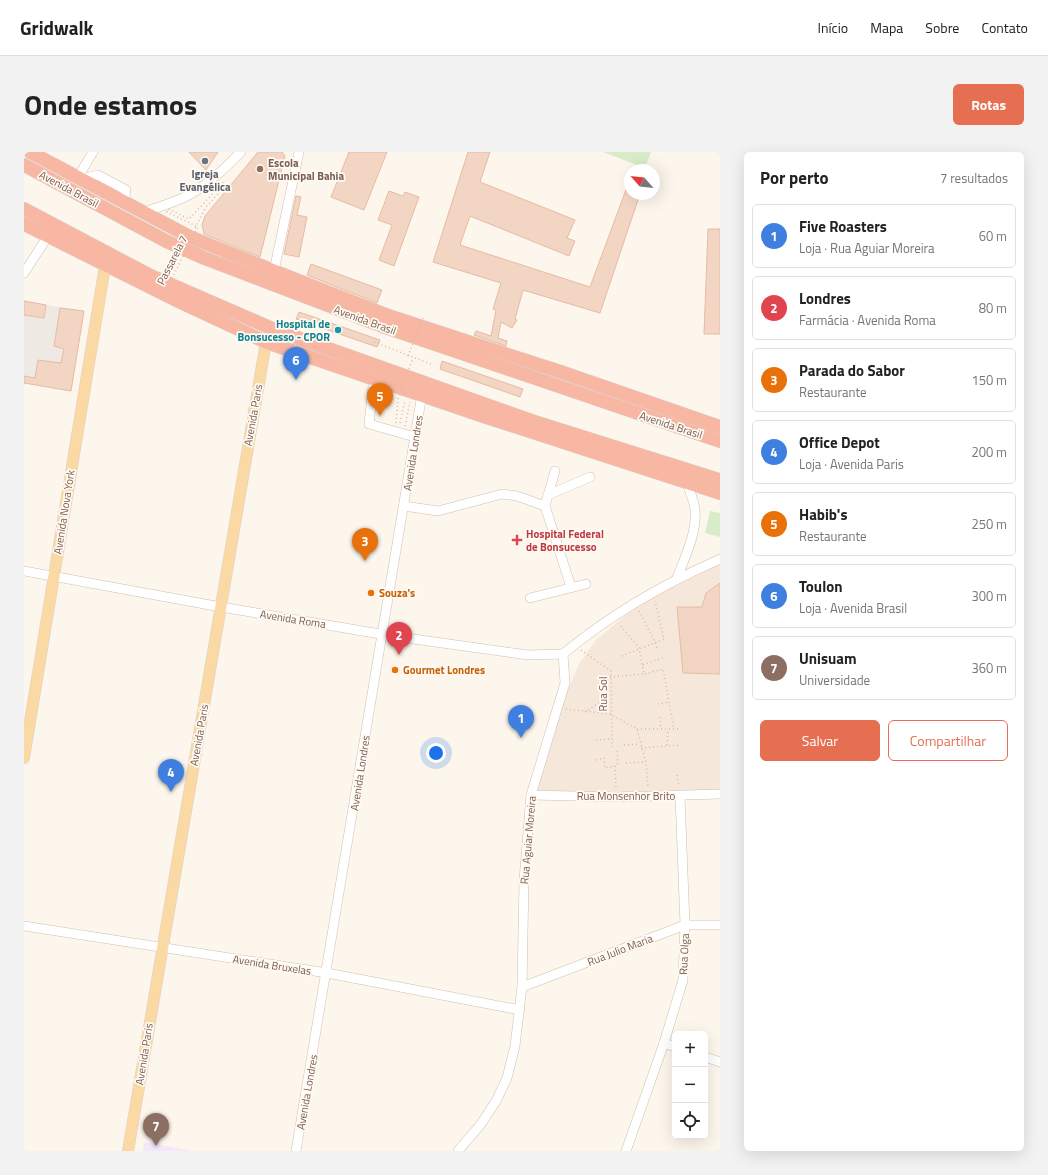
<!DOCTYPE html>
<html lang="pt">
<head>
<meta charset="utf-8">
<style>
	:root { --surface:#fff; --page:#f2f2f2; --text:#222; --muted:#767676; --line:#e0e0e0; --accent:#e76f51 }
	body { margin:0; font-family:"Titillium Web",sans-serif; background:var(--page); color:var(--text) }
	.controls { position:absolute; right:12px; bottom:12px; display:grid; overflow:hidden; border-radius:6px; box-shadow:0 4px 16px #0002 }
	.controls button { width:36px; height:36px; display:grid; place-items:center; padding:0; border:0; border-bottom:1px solid var(--line); background:var(--surface); color:var(--text); font:20px sans-serif }
	.compass { position:absolute; left:600px; top:12px; width:36px; height:36px; border-radius:50%; background:var(--surface); box-shadow:0 4px 16px #0002; rotate:297deg }
	.you { position:absolute; left:412px; top:601px; width:14px; height:14px; margin:-10px; border:3px solid #fff; border-radius:50%; background:#1a73e8; box-shadow:0 0 0 6px #1a73e833 }
	.badge { display:grid; place-items:center; width:26px; height:26px; border-radius:50%; background:var(--accent); color:#fff; font-size:13px; font-weight:700 }
	.pin { position:absolute; translate:-50% -33px; filter:drop-shadow(0 1px 2px #0008) }
	.pin::after { content:''; position:absolute; top:21px; width:14px; height:12px; background:inherit; clip-path:polygon(0 0,100% 0,50% 100%) }
	.list { margin:0; padding:0; list-style:none }
	h2 { display:flex; justify-content:space-between; align-items:center; height:52px; margin:0; padding:0 16px; font-size:17px }
	h2 small { font-size:13px; font-weight:400; color:var(--muted) }
	.list li { display:grid; grid-template-columns:26px 1fr auto; gap:12px; align-items:center; box-sizing:border-box; height:64px; margin:0 8px 8px; padding:0 8px; border:1px solid var(--line); border-radius:6px }
	.list b { display:block; font-size:15px; white-space:nowrap }
	.list p { margin:0; font-size:13px; white-space:nowrap; color:var(--muted) }
	.list em { font-size:13px; font-style:normal; color:var(--muted) }
	.actions { display:flex; gap:8px; padding:12px 16px }
	.actions a { flex:1; padding:9px 0; border:1px solid var(--accent); border-radius:6px; text-align:center; font-size:14px; color:var(--accent) }
	.actions .main { background:var(--accent); color:#fff }
	.icon { flex:none; width:22px; height:22px; fill:none; stroke:currentColor; stroke-width:2; stroke-linecap:round; stroke-linejoin:round }
	.map { position:relative; flex:none; width:696px; height:999px; overflow:hidden; border-radius:6px }
	header { display:flex; align-items:center; gap:24px; box-sizing:border-box; height:56px; padding:0 20px; background:var(--surface); border-bottom:1px solid var(--line) }
	header strong { font-size:19px }
	nav { display:flex; gap:22px; margin-inline-start:auto; font-size:14px }
	.intro { display:flex; align-items:center; justify-content:space-between; box-sizing:border-box; height:96px; padding:0 24px }
	h1 { margin:0; font-size:28px }
	.button { padding:10px 18px; border-radius:6px; background:var(--accent); color:#fff; font-size:14px; font-weight:700 }
	main { display:flex; gap:24px; padding:0 24px }
	aside { flex:1; background:var(--surface); border-radius:6px; box-shadow:0 4px 16px #0002 }
	.map>svg:first-child { display:block }
	.residential { fill:#f5e8da }
	.industrial { fill:#efe9e4 }
	.education { fill:#f3e8fa }
	.green { fill:#d8ecc9 }
	.building { fill:#f3d5c3; stroke:#e6bba3 }
	.lines { fill:none; stroke-linecap:round; stroke-linejoin:round }
	.minor-casing { stroke:#d1beb0; stroke-width:10 }
	.major-casing { stroke:#dad1cd; stroke-width:12 }
	.highway-casing { stroke:#dad1cd; stroke-width:14 }
	.path { stroke:#d9b8a5; stroke-width:1.5; stroke-dasharray:1 3; stroke-linecap:butt }
	.minor { stroke:#fff; stroke-width:9 }
	.major { stroke:#fbd9a5; stroke-width:11 }
	.highway { stroke:#f7b7a3; stroke-width:13 }
	.path-bridge { stroke:#d9b8a5; stroke-width:1.5; stroke-dasharray:1 3; stroke-linecap:butt }
	.worship-dot { fill:#6b7280; stroke:#fffaf3; stroke-width:1.5 }
	.education-dot { fill:#8d6e63; stroke:#fffaf3; stroke-width:1.5 }
	.culture-dot { fill:#0f9aa8; stroke:#fffaf3; stroke-width:1.5 }
	.health-dot { fill:#e0444e; stroke:#fffaf3; stroke-width:1.5 }
	.food-dot { fill:#e8710a; stroke:#fffaf3; stroke-width:1.5 }
	.labels { text-anchor:middle; stroke-width:3.5; stroke-linejoin:round; paint-order:stroke }
	.education-label { font-size:11px; font-weight:bold; fill:#785e54; stroke:#fffaf3; text-anchor:start }
	.worship-label { font-size:11px; font-weight:bold; fill:#5b616d; stroke:#fffaf3 }
	.street-label { font-size:11px; fill:#7a5c4d; stroke:#fffaf3 }
	.culture-label { font-size:11px; font-weight:bold; fill:#0d838f; stroke:#fffaf3; text-anchor:end }
	.health-label { font-size:11px; font-weight:bold; fill:#be3a42; stroke:#fffaf3; text-anchor:start }
	.food-label { font-size:11px; font-weight:bold; fill:#c56008; stroke:#fffaf3; text-anchor:start }
</style>
</head>
<body>
<header>
<strong>Gridwalk</strong>
<nav><a>Início</a><a>Mapa</a><a>Sobre</a><a>Contato</a></nav>
</header>
<div class="intro"><h1>Onde estamos</h1><a class="button">Rotas</a></div>
<main>
<div class="map">
<svg width="696" height="999" viewBox="0 0 696 999">
	<rect width="100%" height="100%" fill="#fdf6ec"/>
	<polygon class="residential" points="696,411 696,647 581,647 509,644 536,557 555,512 572,488 627,442 661,429"/>
	<polygon class="industrial" points="0,149 60,159 47,239 0,231"/>
	<polygon class="education" points="120,990 168,999 119,999"/>
	<g class="green">
		<polygon points="579,0 627,0 621,16"/>
		<polygon points="686,359 696,361 696,385 681,381"/>
	</g>
	<g class="building">
		<polygon points="165,0 194,0 182,18"/>
		<polygon points="234,0 258,0 261,4 236,105 180,82 178,73 181,64"/>
		<polygon points="325,0 363,0 340,58 307,45"/>
		<polygon points="444,0 466,0 456,30 551,68 543,86 551,89 545,104 446,64 436,93 566,135 606,27 606,42 616,42 576,161 499,138 491,167 493,168 488,176 477,170 474,186 483,189 482,194 450,183 452,179 467,184 472,158 469,157 477,131 409,110"/>
		<polygon points="365,39 379,44 381,40 395,45 370,114 355,108 368,73 354,68"/>
		<polygon points="272,44 277,45 273,63 283,65 275,105 260,102"/>
		<polygon points="684,77 696,77 696,182 680,182"/>
		<polygon points="287,112 358,138 353,151 283,123"/>
		<polygon points="0,149 22,153 20,166 0,163"/>
		<polygon points="36,156 60,159 47,239 0,231 0,224 11,226 14,208 37,211 40,197 30,194"/>
		<polygon points="275,160 356,188 353,195 272,167"/>
		<polygon points="418,209 499,237 496,245 416,217"/>
		<polygon points="696,431 696,522 659,521 653,455 678,455 682,441"/>
	</g>
	<g class="lines">
		<g class="minor-casing">
			<g id="minor">
				<polyline points="54,25 69,0"/>
				<polyline points="57,27 74,23 102,38 100,51"/>
				<path d="M118,61C133,55 150,51 165,43C185,32 201,16 217,0"/>
				<polyline points="250,119 275,0"/>
				<polyline points="0,121 24,84"/>
				<polyline points="350,225 345,272 391,285"/>
				<polyline points="531,319 521,354 547,435"/>
				<polyline points="524,343 566,325"/>
				<polyline points="380,354 414,359 478,342 493,344 521,354"/>
				<polyline points="0,419 197,455 368,484 504,503 539,502"/>
				<path d="M653,426C661,405 673,381 671,358C670,349 666,339 663,331"/>
				<polyline points="506,446 562,432"/>
				<path d="M539,502C587,462 639,432 696,407"/>
				<polyline points="507,643 593,645 696,642"/>
				<polyline points="0,774 303,821 496,858"/>
				<polyline points="498,835 661,773 696,773"/>
				<polyline points="640,891 651,895"/>
				<polyline points="681,905 696,910"/>
				<polyline points="272,999 398,242"/>
				<polyline points="434,999 457,972 472,949 483,926 491,894 498,835 500,728 507,643 541,531 539,502"/>
				<polyline points="602,999 640,891 659,828 661,773 656,644"/>
			</g>
		</g>
		<g class="major-casing">
			<g id="major">
				<polyline points="0,606 81,114"/>
				<polyline points="104,999 242,190"/>
			</g>
		</g>
		<g class="highway-casing">
			<g id="highway">
				<polyline points="6,0 166,85 250,119 365,164 537,220 696,275"/>
				<polyline points="0,13 142,89 180,106 358,174 696,289"/>
				<polyline points="0,57 127,124 249,177 511,270 696,328"/>
				<polyline points="0,72 156,150 242,190 459,264 696,341"/>
			</g>
		</g>
		<g class="path">
			<polyline points="171,76 182,55"/>
			<polyline points="350,190 407,212"/>
			<polyline points="372,271 374,247"/>
			<polyline points="376,271 381,249"/>
			<polyline points="381,274 386,250"/>
			<polyline points="615,459 631,490 634,499"/>
			<polyline points="557,498 587,519 588,595"/>
			<polyline points="598,504 640,487 631,449"/>
			<polyline points="619,513 641,505"/>
			<polyline points="621,522 639,517 650,577"/>
			<polyline points="586,525 620,522 615,496 595,472"/>
			<polyline points="634,552 646,550"/>
			<polyline points="542,557 586,562 613,577 622,610 624,636"/>
			<polyline points="561,560 579,548"/>
			<polyline points="636,565 637,577"/>
			<polyline points="613,577 657,577"/>
			<polyline points="572,588 587,587"/>
			<polyline points="600,593 616,592"/>
			<polyline points="643,593 644,577"/>
			<polyline points="617,596 657,593"/>
			<polyline points="572,608 580,606 581,616 591,614"/>
			<polyline points="602,611 622,610"/>
			<polyline points="653,623 655,634"/>
			<polyline points="592,635 591,614 594,611 593,598"/>
		</g>
		<use href="#minor" class="minor"/>
		<use href="#major" class="major"/>
		<use href="#highway" class="highway"/>
		<g class="path-bridge">
			<polyline points="137,148 174,75 143,60 144,57 165,67 199,31 202,33 182,55"/>
			<polyline points="384,204 399,166"/>
			<polyline points="374,247 389,206"/>
		</g>
	</g>
	<circle class="worship-dot" cx="181" cy="9" r="4"/>
	<circle class="education-dot" cx="236" cy="17" r="4"/>
	<circle class="culture-dot" cx="314" cy="178" r="4"/>
	<path class="health-dot" d="M491 382h4v4h4v4h-4v4h-4v-4h-4v-4h4z"/>
	<g class="food-dot">
		<circle cx="347" cy="441" r="4"/>
		<circle cx="371" cy="518" r="4"/>
	</g>
	<g class="labels">
		<g class="education-label">
			<text x="244" y="15">Escola<tspan x="244" dy="13">Municipal Bahia</tspan></text>
		</g>
		<g class="worship-label">
			<text x="181" y="26">Igreja<tspan x="181" dy="13">Evangélica</tspan></text>
		</g>
		<g class="street-label">
			<text transform="translate(45 37) rotate(28)" y="4">Avenida Brasil</text>
			<text transform="translate(148 108) rotate(-63)" y="4">Passarela 7</text>
			<text transform="translate(341 168) rotate(20)" y="4">Avenida Brasil</text>
			<text transform="translate(229 263) rotate(-80)" y="4">Avenida Paris</text>
			<text transform="translate(647 273) rotate(18)" y="4">Avenida Brasil</text>
			<text transform="translate(389 301) rotate(-81)" y="4">Avenida Londres</text>
			<text transform="translate(40 360) rotate(-81)" y="4">Avenida Nova York</text>
			<text transform="translate(269 467) rotate(9)" y="4">Avenida Roma</text>
			<text transform="translate(579 542) rotate(-90)" y="4">Rua Sol</text>
			<text transform="translate(175 583) rotate(-80)" y="4">Avenida Paris</text>
			<text transform="translate(336 621) rotate(-81)" y="4">Avenida Londres</text>
			<text x="602" y="648">Rua Monsenhor Brito</text>
			<text transform="translate(504 688) rotate(-85)" y="4">Rua Aguiar Moreira</text>
			<text transform="translate(596 798) rotate(-21)" y="4">Rua Julio Maria</text>
			<text transform="translate(660 802) rotate(-87)" y="4">Rua Olga</text>
			<text transform="translate(248 813) rotate(9)" y="4">Avenida Bruxelas</text>
			<text transform="translate(120 902) rotate(-81)" y="4">Avenida Paris</text>
			<text transform="translate(283 940) rotate(-80)" y="4">Avenida Londres</text>
		</g>
		<g class="culture-label">
			<text x="306" y="176">Hospital de<tspan x="306" dy="13">Bonsucesso - CPOR</tspan></text>
		</g>
		<g class="health-label">
			<text x="502" y="386">Hospital Federal<tspan x="502" dy="13">de Bonsucesso</tspan></text>
		</g>
		<g class="food-label">
			<text x="355" y="445">Souza's</text>
			<text x="379" y="522">Gourmet Londres</text>
		</g>
	</g>
</svg>
<div class="controls">
<button>+</button>
<button>−</button>
<button><svg class="icon" aria-label="locate" viewBox="0 0 24 24"><circle cx="12" cy="12" r="6"/><path d="M12 2v4M12 18v4M2 12h4M18 12h4"/></svg></button>
</div>
<svg class="compass" viewBox="-18 -18 36 36"><path d="M0-13l5 13h-10z" fill="#e53935"/><path d="M0 13l5-13h-10z" fill="#767676"/></svg>
<div class="you"></div>
<div class="pin badge" style="left:497px;top:586px;background:#3f7fe0">1</div>
<div class="pin badge" style="left:375px;top:503px;background:#e0444e">2</div>
<div class="pin badge" style="left:341px;top:409px;background:#e8710a">3</div>
<div class="pin badge" style="left:147px;top:640px;background:#3f7fe0">4</div>
<div class="pin badge" style="left:356px;top:264px;background:#e8710a">5</div>
<div class="pin badge" style="left:272px;top:228px;background:#3f7fe0">6</div>
<div class="pin badge" style="left:132px;top:994px;background:#8d6e63">7</div>
</div>
<aside>
<h2>Por perto<small>7 resultados</small></h2>
<ul class="list">
<li><span class="badge" style="background:#3f7fe0">1</span><div><b>Five Roasters</b><p>Loja · Rua Aguiar Moreira</p></div><em>60 m</em></li>
<li><span class="badge" style="background:#e0444e">2</span><div><b>Londres</b><p>Farmácia · Avenida Roma</p></div><em>80 m</em></li>
<li><span class="badge" style="background:#e8710a">3</span><div><b>Parada do Sabor</b><p>Restaurante</p></div><em>150 m</em></li>
<li><span class="badge" style="background:#3f7fe0">4</span><div><b>Office Depot</b><p>Loja · Avenida Paris</p></div><em>200 m</em></li>
<li><span class="badge" style="background:#e8710a">5</span><div><b>Habib's</b><p>Restaurante</p></div><em>250 m</em></li>
<li><span class="badge" style="background:#3f7fe0">6</span><div><b>Toulon</b><p>Loja · Avenida Brasil</p></div><em>300 m</em></li>
<li><span class="badge" style="background:#8d6e63">7</span><div><b>Unisuam</b><p>Universidade</p></div><em>360 m</em></li>
</ul>
<div class="actions"><a class="main">Salvar</a><a>Compartilhar</a></div>
</aside>
</main>
</body>
</html>
